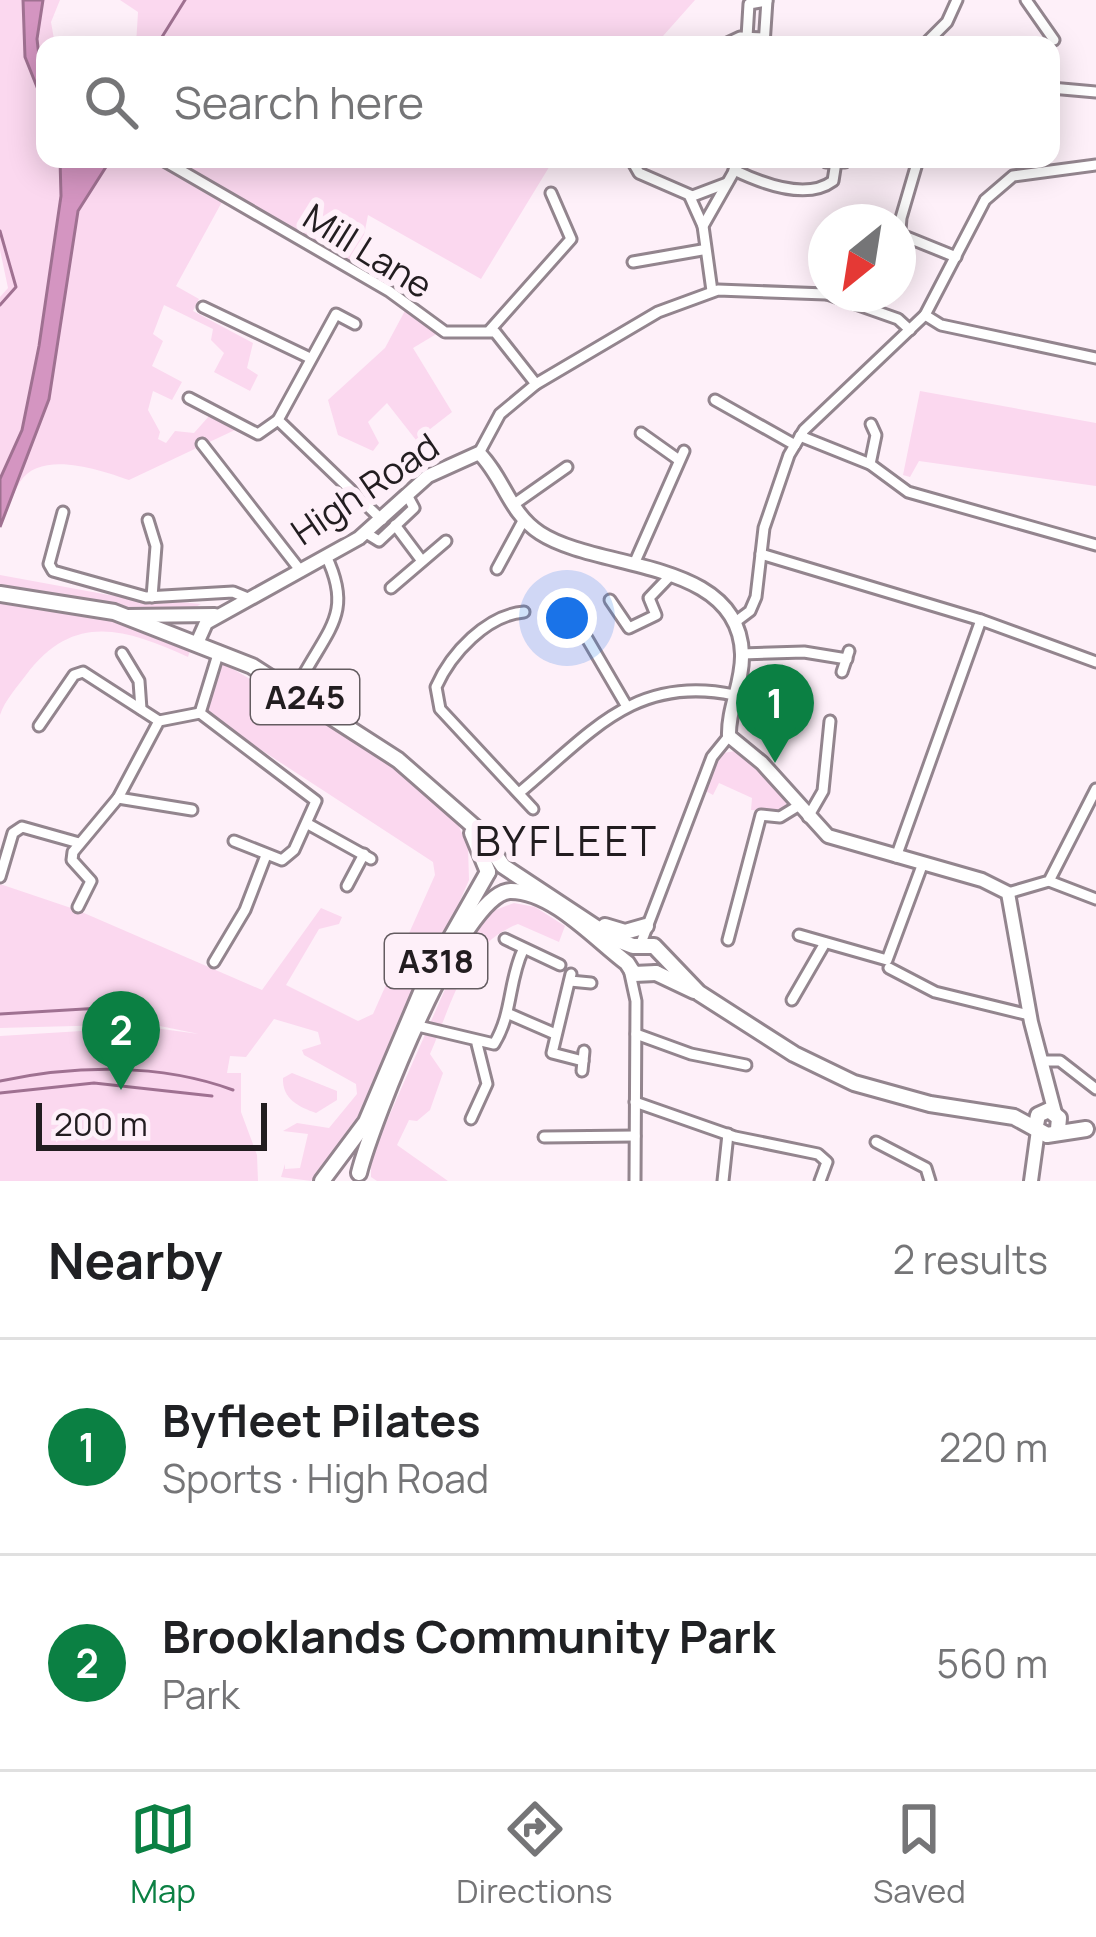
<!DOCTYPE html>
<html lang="en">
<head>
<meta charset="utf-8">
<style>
	:root { --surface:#fff; --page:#f2f2f2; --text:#202124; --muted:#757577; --line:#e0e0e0; --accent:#0b8043 }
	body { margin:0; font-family:Manrope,sans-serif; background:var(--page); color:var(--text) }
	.compass { position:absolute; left:808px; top:204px; width:108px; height:108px; border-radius:50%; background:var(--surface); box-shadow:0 6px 30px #0003; rotate:210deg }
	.scale { position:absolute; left:36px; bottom:30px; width:231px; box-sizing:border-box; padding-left:12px; border:6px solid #221d20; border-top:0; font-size:33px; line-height:42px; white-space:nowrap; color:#221d20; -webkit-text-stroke:9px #fef0f9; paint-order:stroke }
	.you { position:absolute; left:567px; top:618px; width:42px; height:42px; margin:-30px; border:9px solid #fff; border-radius:50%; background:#1a73e8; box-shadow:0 0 0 18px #1a73e833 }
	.badge { display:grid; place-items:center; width:78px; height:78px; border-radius:50%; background:var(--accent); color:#fff; font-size:39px; font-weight:700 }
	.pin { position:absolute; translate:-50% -99px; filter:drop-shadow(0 3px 6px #0008) }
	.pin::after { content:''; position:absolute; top:63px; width:42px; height:36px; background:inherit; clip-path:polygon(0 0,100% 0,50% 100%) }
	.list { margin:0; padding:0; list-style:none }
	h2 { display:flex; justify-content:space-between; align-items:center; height:156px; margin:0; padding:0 48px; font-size:51px }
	h2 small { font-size:39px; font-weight:400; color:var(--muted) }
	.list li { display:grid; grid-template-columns:78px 1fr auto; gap:36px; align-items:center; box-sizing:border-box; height:216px; padding:0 48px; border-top:3px solid var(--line) }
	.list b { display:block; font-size:45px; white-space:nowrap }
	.list p { margin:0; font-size:39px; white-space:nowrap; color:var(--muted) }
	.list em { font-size:39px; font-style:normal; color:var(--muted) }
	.icon { flex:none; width:66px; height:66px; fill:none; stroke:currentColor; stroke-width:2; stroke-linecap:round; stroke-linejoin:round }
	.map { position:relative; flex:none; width:1096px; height:1181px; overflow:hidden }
	.search { position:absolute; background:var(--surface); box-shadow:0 6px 30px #0003; left:36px; right:36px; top:36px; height:132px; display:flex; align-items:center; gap:30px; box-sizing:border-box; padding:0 42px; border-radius:24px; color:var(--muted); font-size:45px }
	.sheet { height:588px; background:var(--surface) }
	nav { display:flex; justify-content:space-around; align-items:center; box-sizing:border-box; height:168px; border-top:3px solid var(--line); background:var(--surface); font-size:33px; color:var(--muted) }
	nav a { display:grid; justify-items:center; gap:6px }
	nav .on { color:var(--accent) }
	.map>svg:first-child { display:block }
	.green { fill:#fbd8ef }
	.water { fill:#d495c1; stroke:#9f7191; stroke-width:3 }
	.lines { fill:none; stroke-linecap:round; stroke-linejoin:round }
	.stream { stroke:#9f7191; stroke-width:3 }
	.street-casing { stroke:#93858e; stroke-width:15 }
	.secondary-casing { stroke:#93858e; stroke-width:18 }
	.primary-casing { stroke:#93858e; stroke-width:20 }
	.street { stroke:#fff; stroke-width:9 }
	.secondary { stroke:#fff; stroke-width:12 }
	.primary { stroke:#fff; stroke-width:14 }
	.labels { text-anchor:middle; stroke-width:12; stroke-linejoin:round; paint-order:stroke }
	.shield { fill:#fef0f9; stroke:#645c61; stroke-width:3 }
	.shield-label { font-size:33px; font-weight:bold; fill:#221d20 }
	.street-label { font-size:36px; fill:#221d20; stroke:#fef0f9 }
	.quarter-label { font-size:42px; letter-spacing:3px; fill:#221d20; stroke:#fef0f9 }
</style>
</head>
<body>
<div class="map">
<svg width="1096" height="1181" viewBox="0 0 1096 1181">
	<rect width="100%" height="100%" fill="#fef0f9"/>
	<g class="green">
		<path d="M0,0H60L51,22L55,45H45V159H156L223,200L176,286L199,299L193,311L253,343L247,368L258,375L250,391L214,372L224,353L211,340L213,329L164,305L153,334L163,341L152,366L182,382L172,400L153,391L148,410L160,432L158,439L166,443L175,431L194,433L210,415L237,429L129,480C101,470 40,449 20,482C12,495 7,513 0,527V297L8,288L0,250Z"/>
		<polygon points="120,0 695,0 655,45 136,45 138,12"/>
		<polygon points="175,159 554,159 481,279 368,215 358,266"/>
		<polygon points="407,307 438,333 413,348 452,412 416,440 387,403 368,422 379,443 373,451 338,435 328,400 385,348"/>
		<polygon points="920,391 1096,423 1096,486 919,461 910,477 903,475"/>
		<path d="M0,575L109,595L201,604C165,626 45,595 0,590Z"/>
		<path d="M0,602L90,611L192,644L188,657C125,628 73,612 26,675C17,687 5,700 0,715Z"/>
		<polygon points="221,662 367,747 456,820 468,847 469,880 364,1121 311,1181 281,1177 285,1164 285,1169 300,1168 308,1134 283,1131 297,1123 329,1128 357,1094 356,1084 304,1055 302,1050 321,1044 318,1032 274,1019 246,1057 230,1056 227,1073 241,1073 241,1112 257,1155 258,1181 0,1181 0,1036 147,1027 199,1034 150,1024 0,1028 0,884 77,910 262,990 321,908 342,917 339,924 319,929 286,985 358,1021 373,1014 435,875 433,862 203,712"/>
		<polygon points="735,751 753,762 787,802 784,811 751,810 752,798 719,783 713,795 704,790 718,754"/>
		<path d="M514,903L535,907L565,926L559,942L518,924C464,944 452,1004 430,1054L443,1073L430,1110L417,1121L409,1120L397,1145L448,1181H377L371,1177V1157L469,935L490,912Z"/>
		<path d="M292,1073L337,1091V1100L316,1113C299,1107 282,1099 283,1078Z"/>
	</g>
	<g class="water">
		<polygon points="23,0 43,0 37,39 45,107 25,57"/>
		<polygon points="60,159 111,159 78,211 49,399 0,527 0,479 22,430 39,346 61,196"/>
	</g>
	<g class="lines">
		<g class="stream">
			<polyline points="157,45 185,0"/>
			<polyline points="0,231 16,287 0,305"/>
			<polyline points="0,1014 118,1007"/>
			<path d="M0,1081C75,1065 160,1063 233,1090"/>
			<polyline points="0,1093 94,1083 212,1096"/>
		</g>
		<g class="street-casing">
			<g id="street">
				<polyline points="1026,0 1054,40"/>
				<polyline points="747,37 749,4 767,1"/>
				<polyline points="723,45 740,37 764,38"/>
				<polyline points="764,45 767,0"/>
				<polyline points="924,45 947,22 957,0"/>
				<polyline points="1051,88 1096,92"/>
				<polyline points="161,159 389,291 445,332 495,332 536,384"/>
				<polyline points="631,159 639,173 692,196"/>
				<polyline points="826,162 845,162"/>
				<path d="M734,170C761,183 806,201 833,181L836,162"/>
				<polyline points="703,226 690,197 727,183"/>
				<polyline points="904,236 956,257"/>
				<polyline points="898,254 901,218 918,160"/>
				<polyline points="633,262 702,250"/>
				<polyline points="712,291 703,226 741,159"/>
				<polyline points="827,294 898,319 910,330"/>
				<polyline points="203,307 310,358"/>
				<polyline points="925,315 941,325 1096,358"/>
				<polyline points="355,324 336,314 278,420 382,520"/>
				<polyline points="490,330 571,239 551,193"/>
				<polyline points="189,398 258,434 278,420"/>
				<polyline points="715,400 795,445"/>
				<polyline points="641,433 679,460"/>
				<polyline points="800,436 870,464 908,492 1096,545"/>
				<polyline points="202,444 300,570"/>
				<polyline points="479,453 500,414 536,384 658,312 718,290 826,294"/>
				<polyline points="870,464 876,435 871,424"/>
				<polyline points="513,505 567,467"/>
				<polyline points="63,512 49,564 53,571 146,597 233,592 250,599"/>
				<polyline points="148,520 156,546 152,597"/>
				<polyline points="395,525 422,561"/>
				<polyline points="366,533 379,541 414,508 407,495"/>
				<polyline points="761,554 981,620 1096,662"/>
				<polyline points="634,564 684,451"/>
				<polyline points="497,569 523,521"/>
				<polyline points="391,588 446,541"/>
				<polyline points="573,598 571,611 626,705"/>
				<polyline points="610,600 629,628 656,615 649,598 671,575"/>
				<path d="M524,612C487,615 451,653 436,687L440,709L533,809"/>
				<polyline points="734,623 750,611 756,597 764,528 789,455 804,430 925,315 985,200 1013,176 1096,165"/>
				<polyline points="122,653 139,681 141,709"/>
				<polyline points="742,654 804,652 847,659"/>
				<polyline points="842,672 849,651"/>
				<path d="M304,674C331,626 352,610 326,556"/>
				<polyline points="200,713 316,801 294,850 282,860 234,841"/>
				<polyline points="200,713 219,651"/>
				<polyline points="39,726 74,675 83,672 159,721"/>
				<path d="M519,793C590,734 634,674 734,695"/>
				<polyline points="118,798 192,810"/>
				<polyline points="808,817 823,791 830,721"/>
				<polyline points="308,824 371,859"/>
				<polyline points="896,857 981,620"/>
				<polyline points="0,877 13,833 22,827 79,843"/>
				<polyline points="1049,881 1096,899"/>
				<polyline points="347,886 364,854"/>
				<polyline points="1008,893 1049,881 1096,789"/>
				<polyline points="78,907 91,881 72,860 73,852 118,798 159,721 200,713"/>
				<polyline points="799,935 887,960 923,863"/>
				<polyline points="505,939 560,965"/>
				<polyline points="728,940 761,815 780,817 798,806"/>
				<polyline points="641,943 712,757 729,736"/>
				<polyline points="214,962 245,910 265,858"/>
				<polyline points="889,968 935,992 1029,1015"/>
				<polyline points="629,969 636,1001 635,1181"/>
				<polyline points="571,974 552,1053 583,1061"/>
				<polyline points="570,981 591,983"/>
				<polyline points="792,1000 825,943"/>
				<polyline points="509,1014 553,1033"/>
				<path d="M418,1026L494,1044C513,1013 508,982 523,950"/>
				<polyline points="636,1034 691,1054 746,1065"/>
				<polyline points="1044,1061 1060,1061 1096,1089"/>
				<polyline points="582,1071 584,1051"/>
				<polyline points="635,1102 735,1137 818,1154 827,1162 820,1181"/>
				<polyline points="471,1119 487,1084 477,1044"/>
				<polyline points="544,1137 635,1136"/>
				<polyline points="876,1142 926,1168 930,1181"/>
				<polyline points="723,1181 728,1134"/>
			</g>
		</g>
		<g class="secondary-casing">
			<g id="secondary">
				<polyline points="127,616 215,615"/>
				<path d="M198,641L206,623L359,538L428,476L479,453C504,478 509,513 540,533C598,571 739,558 742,654C743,682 728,708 729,736L762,763L828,836L982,880L1008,893L1031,1022L1055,1113"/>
				<polyline points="1031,1181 1038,1130"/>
			</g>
		</g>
		<g class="primary-casing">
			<g id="primary">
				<polyline points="0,594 114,612 252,666 398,760 478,830 503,866 612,938 633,946 654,946 699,993 794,1054 854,1083 930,1104 1014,1117 1047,1135 1086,1129"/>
				<polyline points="472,833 488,872"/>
				<polyline points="605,926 625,932 646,926"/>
				<polyline points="656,973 694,991"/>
				<polyline points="1036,1125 1038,1115 1049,1110 1059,1118 1058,1129"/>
				<path d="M359,1173C371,1125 462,890 511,891C553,891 596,940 627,963L634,974L656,973"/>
				<polyline points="322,1181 366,1122 425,983 488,872"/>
			</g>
		</g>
		<use href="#street" class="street"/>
		<use href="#secondary" class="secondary"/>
		<use href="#primary" class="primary"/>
	</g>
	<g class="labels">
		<g class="shield">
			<rect x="251" y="670" width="108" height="54" rx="9"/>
			<rect x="385" y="934" width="102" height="54" rx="9"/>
		</g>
		<g class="shield-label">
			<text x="305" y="709">A245</text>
			<text x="436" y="973">A318</text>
		</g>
		<g class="street-label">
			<text transform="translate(368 251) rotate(32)" y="13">Mill Lane</text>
			<text transform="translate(365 489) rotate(-34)" y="13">High Road</text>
		</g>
		<g class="quarter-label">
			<text x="567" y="856">BYFLEET</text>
		</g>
	</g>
</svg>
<svg class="compass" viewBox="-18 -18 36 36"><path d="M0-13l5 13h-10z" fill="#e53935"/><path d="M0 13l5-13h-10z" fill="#757577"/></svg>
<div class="scale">200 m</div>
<div class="you"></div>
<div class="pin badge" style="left:775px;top:763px">1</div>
<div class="pin badge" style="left:121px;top:1090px">2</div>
<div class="search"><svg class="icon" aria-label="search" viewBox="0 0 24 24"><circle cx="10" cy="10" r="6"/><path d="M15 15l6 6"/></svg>Search here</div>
</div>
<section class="sheet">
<h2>Nearby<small>2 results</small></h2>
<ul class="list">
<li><span class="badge">1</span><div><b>Byfleet Pilates</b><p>Sports · High Road</p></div><em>220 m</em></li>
<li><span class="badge">2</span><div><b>Brooklands Community Park</b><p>Park</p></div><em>560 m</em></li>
</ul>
</section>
<nav>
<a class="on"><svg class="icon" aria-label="map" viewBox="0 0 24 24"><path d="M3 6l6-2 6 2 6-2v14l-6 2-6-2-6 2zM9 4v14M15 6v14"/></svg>Map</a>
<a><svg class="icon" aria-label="directions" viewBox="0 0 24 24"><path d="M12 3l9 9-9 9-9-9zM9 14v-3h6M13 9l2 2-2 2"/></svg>Directions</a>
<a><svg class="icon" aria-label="saved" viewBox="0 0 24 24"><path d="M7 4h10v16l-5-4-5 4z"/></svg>Saved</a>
</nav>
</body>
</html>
